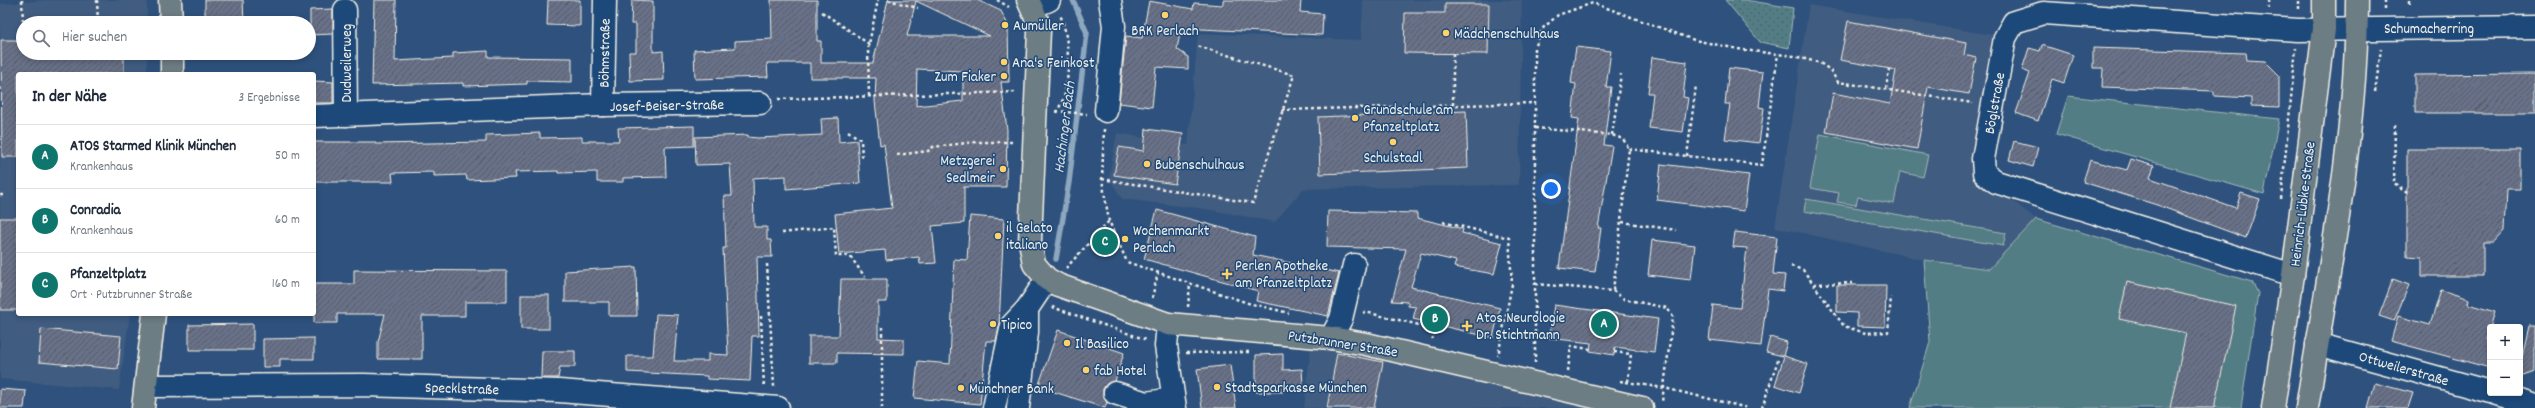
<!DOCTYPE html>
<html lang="de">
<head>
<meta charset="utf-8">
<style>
	:root { --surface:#fff; --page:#f6f6f7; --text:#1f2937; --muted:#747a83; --line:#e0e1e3; --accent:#0f766e }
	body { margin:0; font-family:Dekko,sans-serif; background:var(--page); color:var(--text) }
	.controls { position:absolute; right:12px; bottom:12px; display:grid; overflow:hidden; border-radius:4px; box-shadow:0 2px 6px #0003 }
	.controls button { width:36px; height:36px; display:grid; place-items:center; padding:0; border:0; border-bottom:1px solid var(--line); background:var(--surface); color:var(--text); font:20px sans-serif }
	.you { position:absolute; left:1551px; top:189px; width:14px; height:14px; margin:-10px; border:3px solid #fff; border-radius:50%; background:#1a73e8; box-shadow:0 0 0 6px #1a73e833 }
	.badge { display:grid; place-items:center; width:26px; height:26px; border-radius:50%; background:var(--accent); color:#fff; font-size:13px; font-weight:700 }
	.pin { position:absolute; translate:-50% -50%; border:2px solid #fff; box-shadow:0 1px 4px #0006 }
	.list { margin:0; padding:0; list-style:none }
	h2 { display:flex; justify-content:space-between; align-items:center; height:52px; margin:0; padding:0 16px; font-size:17px }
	h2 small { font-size:13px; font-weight:400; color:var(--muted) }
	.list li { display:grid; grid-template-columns:26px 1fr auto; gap:12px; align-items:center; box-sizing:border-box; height:64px; padding:0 16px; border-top:1px solid var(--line) }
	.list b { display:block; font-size:15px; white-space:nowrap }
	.list p { margin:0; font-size:13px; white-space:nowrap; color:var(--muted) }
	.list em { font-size:13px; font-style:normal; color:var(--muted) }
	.icon { flex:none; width:22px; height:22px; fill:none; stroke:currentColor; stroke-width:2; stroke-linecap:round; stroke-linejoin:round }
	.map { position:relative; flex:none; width:2535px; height:408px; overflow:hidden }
	.search { position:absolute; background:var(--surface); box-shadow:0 2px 6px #0003; left:16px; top:16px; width:300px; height:44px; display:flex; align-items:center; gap:10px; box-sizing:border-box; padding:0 14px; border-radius:22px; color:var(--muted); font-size:15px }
	.panel { position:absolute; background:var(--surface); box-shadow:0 2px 6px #0003; left:16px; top:72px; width:300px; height:244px; border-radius:4px }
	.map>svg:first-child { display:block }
	.built { fill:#3f5b80 }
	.green { fill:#537d85; stroke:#a4b7b6 }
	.park { fill:url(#park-dots); stroke:#a4b7b6 }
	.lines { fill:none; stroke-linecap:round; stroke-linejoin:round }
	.stream { stroke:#8da7bf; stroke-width:5.5 }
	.building { fill:url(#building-hatch); stroke:#f4f1e8; fill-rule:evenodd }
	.minor-casing { stroke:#f4f1e8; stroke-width:25 }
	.major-casing { stroke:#f4f1e8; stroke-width:25 }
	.path { stroke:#f4f1e8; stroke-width:2.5; stroke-dasharray:3 3; stroke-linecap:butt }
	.minor { stroke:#1f4a7a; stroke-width:22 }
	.major { stroke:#6d7d84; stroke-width:22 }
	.poi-dot { fill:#ffd166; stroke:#1f4a7a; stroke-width:1.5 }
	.labels { text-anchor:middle; stroke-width:3; stroke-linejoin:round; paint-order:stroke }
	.poi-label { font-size:15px; fill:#f4f1e8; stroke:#1f4a7a; text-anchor:start }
	.street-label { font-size:15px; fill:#f4f1e8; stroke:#1f4a7a }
	.water-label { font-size:16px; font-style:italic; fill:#dadede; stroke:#1f4a7a }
</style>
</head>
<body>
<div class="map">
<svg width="2535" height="408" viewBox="0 0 2535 408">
	<defs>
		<pattern id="park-dots" width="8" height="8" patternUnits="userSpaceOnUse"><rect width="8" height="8" fill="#537d85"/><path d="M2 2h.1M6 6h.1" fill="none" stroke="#4e6569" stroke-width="1.8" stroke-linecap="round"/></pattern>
		<pattern id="building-hatch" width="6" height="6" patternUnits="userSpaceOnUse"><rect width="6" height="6" fill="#687188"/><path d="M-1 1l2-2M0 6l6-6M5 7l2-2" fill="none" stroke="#585c67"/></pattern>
	</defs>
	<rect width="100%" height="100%" fill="#2e527d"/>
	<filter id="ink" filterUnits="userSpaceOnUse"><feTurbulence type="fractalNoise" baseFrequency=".025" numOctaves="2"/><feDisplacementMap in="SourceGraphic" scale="8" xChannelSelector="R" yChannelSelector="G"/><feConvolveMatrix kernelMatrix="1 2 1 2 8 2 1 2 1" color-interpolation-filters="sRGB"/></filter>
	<g filter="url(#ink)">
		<g class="built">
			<polygon points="47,0 146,0 147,2 147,23 23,23 23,53 147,53 147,74 18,74 18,314 130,314 119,390 0,379 0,4"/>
			<polygon points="1363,0 1522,0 1519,185 1303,189 1275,222 1205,209 1122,199 1109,178 1117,133 1188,145 1198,33 1361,40"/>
			<polygon points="1809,5 1993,35 1972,169 2036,219 1989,269 1924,260 1775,227"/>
			<polygon points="1313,326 1586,383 1583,408 1304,408"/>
		</g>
		<g class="green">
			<polygon points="2068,96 2279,119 2264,194 2056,134"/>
			<polygon points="1820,134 1928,155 1923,177 1900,172 1894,204 1858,197 1856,205 1837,202 1839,193 1810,188"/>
			<polygon points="1806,199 2006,233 2003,246 1804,211"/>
			<polygon points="2036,219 2252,282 2258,293 2241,408 1910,408 1930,342 1924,260 1989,269"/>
		</g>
		<polygon class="park" points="1725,0 1745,0 1793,8 1789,48 1760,42"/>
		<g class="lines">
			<polyline class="stream" points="1056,259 1069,182 1087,33 1073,0"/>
		</g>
		<g class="building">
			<polygon points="205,0 243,0 244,23 205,23"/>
			<polygon points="374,0 396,0 395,61 453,58 453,53 488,51 488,57 572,58 572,82 527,81 527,84 463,86 463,83 372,85"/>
			<polygon points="548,0 580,0 580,26 547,25"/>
			<polygon points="632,0 653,1 653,52 663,51 664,80 630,81 629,52 636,52 636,24 631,24"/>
			<path d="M771,0H817V41H821V63H873L888,0H977L1001,11L1008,25L1009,82H1001L1007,130L1006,187H964V223L932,226L936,263L920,264L919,257L886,260L885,250L839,254L835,214L892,208L884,144L880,145L875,101L876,78H810V63H767L768,77L695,79L694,50L735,48V41L772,39ZM916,1L990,36H907ZM917,69L963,71V101L916,106Z"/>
			<polygon points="1223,0 1301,0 1300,12 1323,14 1322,35 1181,28 1177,49 1188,57 1188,69 1156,67 1152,107 1119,103 1126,36 1142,38 1149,1 1193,9 1194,3 1223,5"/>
			<polygon points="1445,4 1489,4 1488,54 1404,53 1405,13 1445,13"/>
			<polygon points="333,9 333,34 310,35 310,10"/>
			<polygon points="1848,21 1966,43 1964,55 1976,58 1969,94 1928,87 1917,149 1826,132 1833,93 1890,104 1896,70 1840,60"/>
			<polygon points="1,40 23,40 23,53 124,53 124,74 18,74 18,157 2,157"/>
			<polygon points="2042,45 2073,55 2064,83 2052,79 2038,121 2016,113 2030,73 2022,70 2029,48 2040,51"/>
			<polygon points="1576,47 1611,51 1606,87 1611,87 1604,145 1612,146 1598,228 1601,228 1595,272 1559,268 1579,119 1572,118 1576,84 1571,83"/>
			<polygon points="2093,48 2246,53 2247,60 2265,61 2279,75 2279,107 2251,106 2251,98 2214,96 2214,91 2102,87 2103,68 2093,68"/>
			<polygon points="1652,57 1687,62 1683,97 1688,98 1683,132 1649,128 1653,93 1648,93"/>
			<polygon points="1729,68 1763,72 1759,107 1764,108 1759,143 1725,139 1730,104 1725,104"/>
			<polygon points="2535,74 2535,113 2415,113 2415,75"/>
			<polygon points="314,81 333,82 333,103 314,103"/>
			<polygon points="1466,111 1468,168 1320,174 1318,117"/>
			<polygon points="838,118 839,142 857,140 860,183 786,189 786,176 753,178 754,227 767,227 767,240 771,240 772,257 757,257 759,336 752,336 750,381 707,379 707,376 627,372 627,356 653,356 656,314 678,315 674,361 708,361 708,354 728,355 723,248 726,248 724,196 732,196 730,164 696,165 695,137 748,135 748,137 758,138 822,135 821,119"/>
			<polygon points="694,126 694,146 665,147 666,177 623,178 623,182 597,182 597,172 558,173 558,171 515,172 516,178 467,180 466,175 434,176 434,172 392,173 393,182 314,182 314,142 375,142 375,144 486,142 486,135 540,133 540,138 582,137 582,141 619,141 618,128"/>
			<polygon points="1146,129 1183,134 1175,184 1114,175 1119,147 1144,151"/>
			<polygon points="2014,141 2038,147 2033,167 2009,160"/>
			<polygon points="2407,149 2520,149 2520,189 2507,189 2505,230 2493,243 2483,243 2483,276 2422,276 2422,257 2407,256"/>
			<polygon points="2131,159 2154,166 2150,178 2236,208 2241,193 2260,199 2246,238 2157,205 2083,182 2090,160 2127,170"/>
			<polygon points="1661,164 1749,175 1744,211 1657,200"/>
			<polygon points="1157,210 1255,237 1253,255 1339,273 1328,316 1256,301 1258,291 1144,259"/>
			<polygon points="1328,211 1417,213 1417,218 1463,229 1462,233 1502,243 1494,274 1454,267 1456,261 1421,253 1411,287 1500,308 1493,338 1413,319 1416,307 1408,306 1408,302 1392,301 1406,249 1327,247"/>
			<polygon points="970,216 1004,219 999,326 996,341 986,341 980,404 914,398 918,361 950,364 954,259 967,260"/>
			<rect x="0" y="218" width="18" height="92"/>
			<polygon points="1735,232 1777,237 1773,274 1785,275 1783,291 1768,289 1761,346 1709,340 1713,305 1740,308 1747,248 1733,247"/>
			<polygon points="1652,240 1695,245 1691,280 1648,275"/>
			<polygon points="636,267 637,316 609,316 609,302 565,302 565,271"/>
			<polygon points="354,270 507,271 507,302 465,302 465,316 422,316 422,359 378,359 378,342 385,314 337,314 337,323 314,323 314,284 354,284"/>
			<polygon points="841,279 887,279 887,302 878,302 878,338 904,339 904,354 837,353 837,363 809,363 809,336 839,336"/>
			<polygon points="2393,279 2409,285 2394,321 2379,316"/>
			<polygon points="2127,282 2236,306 2214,408 2170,408 2186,333 2119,319"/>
			<polygon points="1837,285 1886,285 1885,327 1857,326 1857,313 1837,312"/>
			<polygon points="2441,290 2469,299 2468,304 2495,312 2486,340 2490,341 2490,368 2391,341 2398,316 2430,325"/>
			<rect x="521" y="295" width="28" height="34"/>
			<polygon points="1554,305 1658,319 1654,352 1615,347 1614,355 1590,351 1591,343 1549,338"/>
			<polygon points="253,324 253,350 189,350 189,325"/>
			<polygon points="2529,326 2535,326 2535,372 2520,377 2520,365"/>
			<polygon points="41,329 121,336 118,369 39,362"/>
			<polygon points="1058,330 1124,353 1115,381 1107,384 1103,389 1103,396 1107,402 1105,408 1038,387"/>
			<polygon points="1770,337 1787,342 1783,356 1766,352"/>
			<polygon points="314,338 314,359 280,359 280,367 263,367 263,339"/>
			<polygon points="542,351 575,351 575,367 560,367 558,378 541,378"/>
			<polygon points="1337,353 1383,362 1374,408 1327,408"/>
			<polygon points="1283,354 1283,370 1302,369 1303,386 1283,386 1283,392 1256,392 1256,355"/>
			<polygon points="1784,356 1808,364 1799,393 1775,385"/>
			<polygon points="1230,365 1236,408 1202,408 1197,369"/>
			<polygon points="2375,383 2413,393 2408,408 2368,408"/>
			<polygon points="0,389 26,391 24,408 0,408"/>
		</g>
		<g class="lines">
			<g class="minor-casing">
				<g id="minor">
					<polyline points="1032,7 1049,0"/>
					<polyline points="345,10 346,115"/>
					<polyline points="603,105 605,0"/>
					<polyline points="1106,111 1114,26 1110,0"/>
					<polyline points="314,116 603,105 760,103"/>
					<polyline points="2293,275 1996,182 1984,173 1983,159 2005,38 2014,22 2043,13 2298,30 2535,27"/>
					<polyline points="1168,324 1166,346 1175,408"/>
					<polyline points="1331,338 1341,319 1354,265"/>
					<polyline points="2317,344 2490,392"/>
					<polyline points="146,386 364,385 559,391 778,408"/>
					<polyline points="1115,393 1146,403 1173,399"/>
					<polyline points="2495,393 2535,406"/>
					<polyline points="994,408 1012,325 1027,309 1047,279"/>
					<polyline points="1018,408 1027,332 1027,309"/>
				</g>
			</g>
			<g class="major-casing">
				<g id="major">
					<polyline points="170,0 171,23"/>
					<polyline points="1028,0 1037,20 1039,31 1030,241 1034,264 1047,279 1058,285 1168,324 1331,338 1366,344 1642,408"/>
					<polyline points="172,53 172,74"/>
					<polyline points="143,408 154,314"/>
					<polyline points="2273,408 2293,275 2324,29 2324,0"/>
					<path d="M2307,408C2328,273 2357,137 2357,0"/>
				</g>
			</g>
			<g class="path">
				<polyline points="22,0 23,23"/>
				<polyline points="97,0 98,23"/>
				<polyline points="888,0 918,8"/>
				<polyline points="997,0 1009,7"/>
				<polyline points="2268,0 2269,9"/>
				<polyline points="2298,0 2298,11"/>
				<polyline points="2410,3 2410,0"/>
				<polyline points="2384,10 2384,0"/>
				<polyline points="822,12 869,44"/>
				<polyline points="1453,54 1453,105"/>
				<polyline points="1886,89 1889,69"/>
				<polyline points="2375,92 2381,49"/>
				<polyline points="869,96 868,49 878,0"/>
				<polyline points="778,99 1017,92"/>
				<polyline points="1282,110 1534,103"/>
				<polyline points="1056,111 1087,114"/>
				<path d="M1057,113C1059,106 1064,100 1065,93C1070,72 1069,34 1060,15"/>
				<polyline points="2395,125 2394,184 2407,193"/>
				<polyline points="1535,128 1612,135 1623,139 1629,149 1613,291"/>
				<polyline points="1104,129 1102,179 1109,221 1127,262 1248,303 1289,313"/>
				<polyline points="848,131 861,140 862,158"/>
				<polyline points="1612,135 1621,74"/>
				<polyline points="1629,149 1762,165 1778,54"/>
				<polyline points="897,155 928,151 933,147 975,142 1015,142"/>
				<polyline points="1687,156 1696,85"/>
				<polyline points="1102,179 1253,203 1294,75 1197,46"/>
				<polyline points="0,195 6,195"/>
				<polyline points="2281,199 2296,48"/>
				<polyline points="1443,222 1509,238 1512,284 1498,356"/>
				<polyline points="1622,222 1676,230"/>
				<polyline points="782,233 834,227 836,256 850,256 865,277"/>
				<polyline points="767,264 774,387"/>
				<polyline points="1791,266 1803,270 1844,326 1865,333 1888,332 1891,297"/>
				<polyline points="1066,268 1109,221"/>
				<polyline points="1535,284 1613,291 1624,299 1667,308 1673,317 1662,402"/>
				<polyline points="1814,284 1853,283"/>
				<polyline points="1152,298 1158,273"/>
				<polyline points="1052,307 1147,340"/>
				<polyline points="1188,307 1190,284"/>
				<polyline points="1363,313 1365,312 1428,327 1433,339"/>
				<polyline points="761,316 764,388"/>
				<polyline points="1614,352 1631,354 1628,382"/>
				<polyline points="1186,353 1249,352"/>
				<polyline points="1535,363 1535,48 1542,29 1558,15 1593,3 1694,40 1743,50 1794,56 1820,63 1830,70 1838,82 1973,103"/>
				<polyline points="1568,371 1571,346 1590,349"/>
				<polyline points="1620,381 1664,388 1748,408"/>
				<polyline points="882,408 882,324"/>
				<polyline points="1762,408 1778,360"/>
			</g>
			<use href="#minor" class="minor"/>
			<use href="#major" class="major"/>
		</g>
	</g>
	<g class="poi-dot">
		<circle cx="1165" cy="15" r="4"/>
		<circle cx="1005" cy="25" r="4"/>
		<circle cx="1446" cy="33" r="4"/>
		<circle cx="1004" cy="62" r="4"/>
		<circle cx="1004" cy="76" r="4"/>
		<circle cx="1355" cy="118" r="4"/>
		<circle cx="1393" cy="142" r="4"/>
		<circle cx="1147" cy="164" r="4"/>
		<circle cx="1003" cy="169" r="4"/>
		<circle cx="998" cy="236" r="4"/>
		<circle cx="1125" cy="239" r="4"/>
		<path d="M1225 268h4v4h4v4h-4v4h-4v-4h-4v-4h4z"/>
		<circle cx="993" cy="324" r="4"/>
		<path d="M1465 320h4v4h4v4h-4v4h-4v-4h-4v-4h4z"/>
		<circle cx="1067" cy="343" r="4"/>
		<circle cx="1086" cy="370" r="4"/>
		<circle cx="1217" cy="387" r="4"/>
		<circle cx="961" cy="388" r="4"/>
	</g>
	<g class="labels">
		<g class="poi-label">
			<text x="1013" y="30">Aumüller</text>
			<text x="1165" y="35" text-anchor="middle">BRK Perlach</text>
			<text x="1454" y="38">Mädchenschulhaus</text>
			<text x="1012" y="67">Ana's Feinkost</text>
			<text x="996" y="81" text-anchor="end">Zum Fiaker</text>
			<text x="1363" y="114">Grundschule am<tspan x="1363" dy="17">Pfanzeltplatz</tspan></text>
			<text x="1393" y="162" text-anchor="middle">Schulstadl</text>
			<text x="995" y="165" text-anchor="end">Metzgerei<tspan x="995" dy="17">Sedlmeir</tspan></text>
			<text x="1155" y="169">Bubenschulhaus</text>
			<text x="1006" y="232">il Gelato<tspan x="1006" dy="17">italiano</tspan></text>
			<text x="1133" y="235">Wochenmarkt<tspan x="1133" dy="17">Perlach</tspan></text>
			<text x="1235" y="270">Perlen Apotheke<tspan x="1235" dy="17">am Pfanzeltplatz</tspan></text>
			<text x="1476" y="322">Atos Neurologie<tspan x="1476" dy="17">Dr. Stichtmann</tspan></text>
			<text x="1001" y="329">Tipico</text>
			<text x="1075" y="348">Il Basilico</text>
			<text x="1094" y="375">fab Hotel</text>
			<text x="1225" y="392">Stadtsparkasse München</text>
			<text x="969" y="393">Münchner Bank</text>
		</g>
		<g class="street-label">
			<text x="2429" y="33">Schumacherring</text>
			<text transform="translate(604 53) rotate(-89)" y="5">Böhmstraße</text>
			<text transform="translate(346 63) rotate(-90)" y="5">Dudweilerweg</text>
			<text transform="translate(1994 103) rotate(-80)" y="5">Böglstraße</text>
			<text transform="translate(667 105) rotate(-1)" y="5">Josef-Beiser-Straße</text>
			<text transform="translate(2302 204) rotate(-83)" y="5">Heinrich-Lübke-Straße</text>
			<text transform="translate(1343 343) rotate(9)" y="5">Putzbrunner Straße</text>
			<text transform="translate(2404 368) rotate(16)" y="5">Ottweilerstraße</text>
			<text transform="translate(462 388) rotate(2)" y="5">Specklstraße</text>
		</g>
		<g class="water-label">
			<text transform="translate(1063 127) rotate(-83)" y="6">Hachinger Bach</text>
		</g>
	</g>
</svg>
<div class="controls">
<button>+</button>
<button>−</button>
</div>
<div class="you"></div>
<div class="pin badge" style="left:1604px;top:324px">A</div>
<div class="pin badge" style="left:1435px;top:319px">B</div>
<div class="pin badge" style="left:1105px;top:242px">C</div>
<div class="search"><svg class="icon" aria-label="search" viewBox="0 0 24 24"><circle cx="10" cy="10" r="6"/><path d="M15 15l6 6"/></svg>Hier suchen</div>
<section class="panel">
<h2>In der Nähe<small>3 Ergebnisse</small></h2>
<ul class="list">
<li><span class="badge">A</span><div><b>ATOS Starmed Klinik München</b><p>Krankenhaus</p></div><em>50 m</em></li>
<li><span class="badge">B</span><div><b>Conradia</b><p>Krankenhaus</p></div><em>60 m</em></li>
<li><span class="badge">C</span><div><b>Pfanzeltplatz</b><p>Ort · Putzbrunner Straße</p></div><em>160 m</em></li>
</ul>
</section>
</div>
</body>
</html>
